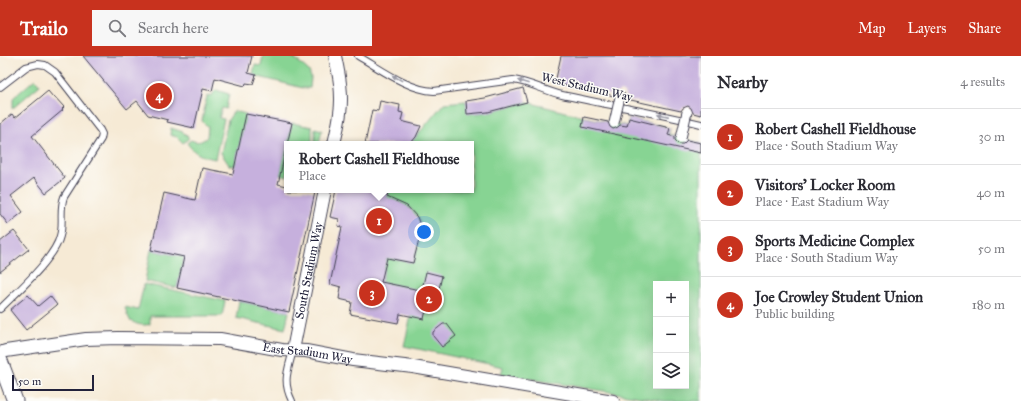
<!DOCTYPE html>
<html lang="en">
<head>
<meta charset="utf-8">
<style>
	:root { --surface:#fff; --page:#f7f7f7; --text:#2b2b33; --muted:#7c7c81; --line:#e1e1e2; --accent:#c8321e }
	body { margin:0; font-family:"IM FELL Great Primer",serif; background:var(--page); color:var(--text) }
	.controls { position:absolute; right:12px; bottom:12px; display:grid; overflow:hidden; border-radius:0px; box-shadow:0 4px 16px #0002 }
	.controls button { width:36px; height:36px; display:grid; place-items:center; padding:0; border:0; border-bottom:1px solid var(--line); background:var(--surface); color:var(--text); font:20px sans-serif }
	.scale { position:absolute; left:12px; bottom:10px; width:82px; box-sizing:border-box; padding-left:4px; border:2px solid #22223b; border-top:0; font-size:11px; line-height:14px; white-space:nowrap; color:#22223b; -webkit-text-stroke:3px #fdfcf7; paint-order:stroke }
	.you { position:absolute; left:424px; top:176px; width:14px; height:14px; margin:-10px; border:3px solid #fff; border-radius:50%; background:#1a73e8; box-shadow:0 0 0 6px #1a73e833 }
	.badge { display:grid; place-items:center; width:26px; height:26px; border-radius:50%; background:var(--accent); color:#fff; font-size:13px; font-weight:700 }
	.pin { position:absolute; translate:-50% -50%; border:2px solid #fff; box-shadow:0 1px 4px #0006 }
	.popup { position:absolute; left:284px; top:85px; width:190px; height:52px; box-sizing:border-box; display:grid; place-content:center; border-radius:0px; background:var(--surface); filter:drop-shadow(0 1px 3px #0005); font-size:13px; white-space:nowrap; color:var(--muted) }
	.popup b { font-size:15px; color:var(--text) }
	.popup::after { content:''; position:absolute; left:50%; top:100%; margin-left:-8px; border:8px solid transparent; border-top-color:var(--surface) }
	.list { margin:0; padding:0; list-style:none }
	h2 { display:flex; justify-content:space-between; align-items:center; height:52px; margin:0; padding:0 16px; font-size:17px }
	h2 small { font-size:13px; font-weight:400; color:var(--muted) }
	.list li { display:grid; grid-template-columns:26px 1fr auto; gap:12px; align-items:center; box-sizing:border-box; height:56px; padding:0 16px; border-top:1px solid var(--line) }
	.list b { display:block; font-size:15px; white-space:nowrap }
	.list p { margin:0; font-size:13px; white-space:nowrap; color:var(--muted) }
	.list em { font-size:13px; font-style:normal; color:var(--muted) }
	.icon { flex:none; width:22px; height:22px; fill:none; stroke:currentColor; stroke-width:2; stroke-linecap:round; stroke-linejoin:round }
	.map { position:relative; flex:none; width:701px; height:345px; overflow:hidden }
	header { display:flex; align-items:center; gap:24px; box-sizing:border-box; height:56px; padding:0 20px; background:var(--accent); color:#fff }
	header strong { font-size:19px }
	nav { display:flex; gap:22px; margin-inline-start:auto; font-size:14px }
	.search { width:280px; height:36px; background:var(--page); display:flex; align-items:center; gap:10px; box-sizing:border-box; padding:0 14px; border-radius:0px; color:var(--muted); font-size:15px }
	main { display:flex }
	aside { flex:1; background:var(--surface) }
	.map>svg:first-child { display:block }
	.green { fill:#87d493; stroke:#547b67; fill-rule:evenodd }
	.building { fill:#c6b0dd }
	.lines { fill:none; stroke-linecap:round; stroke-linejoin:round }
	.service-casing { stroke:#424052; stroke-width:8 }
	.minor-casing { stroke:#424052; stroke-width:14 }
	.tertiary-casing { stroke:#424052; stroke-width:17 }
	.service { stroke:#fff; stroke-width:6 }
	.minor { stroke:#fff; stroke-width:12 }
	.tertiary { stroke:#fff; stroke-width:15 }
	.pedestrian-bridge-casing { stroke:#424052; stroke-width:11; stroke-linecap:butt }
	.pedestrian-bridge { stroke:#fff; stroke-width:9 }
	.oneway { fill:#9c9ca7 }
	.labels { text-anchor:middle; stroke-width:3; stroke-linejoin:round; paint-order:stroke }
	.street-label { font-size:12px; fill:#22223b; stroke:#fdfcf7 }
</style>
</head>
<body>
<header>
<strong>Trailo</strong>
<div class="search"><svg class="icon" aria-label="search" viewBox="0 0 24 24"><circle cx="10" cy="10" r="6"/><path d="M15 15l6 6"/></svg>Search here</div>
<nav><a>Map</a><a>Layers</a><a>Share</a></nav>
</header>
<main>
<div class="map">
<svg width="701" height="345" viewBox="0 0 701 345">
	<rect width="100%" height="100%" fill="#fdfcf7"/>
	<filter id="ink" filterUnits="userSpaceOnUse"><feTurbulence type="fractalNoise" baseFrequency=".025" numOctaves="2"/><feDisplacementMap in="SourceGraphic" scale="8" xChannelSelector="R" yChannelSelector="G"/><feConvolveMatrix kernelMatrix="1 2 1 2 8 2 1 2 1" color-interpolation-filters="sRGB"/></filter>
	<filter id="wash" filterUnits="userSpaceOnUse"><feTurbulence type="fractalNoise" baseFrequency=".012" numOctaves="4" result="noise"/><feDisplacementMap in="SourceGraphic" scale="16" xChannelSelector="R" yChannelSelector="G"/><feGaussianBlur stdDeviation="0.9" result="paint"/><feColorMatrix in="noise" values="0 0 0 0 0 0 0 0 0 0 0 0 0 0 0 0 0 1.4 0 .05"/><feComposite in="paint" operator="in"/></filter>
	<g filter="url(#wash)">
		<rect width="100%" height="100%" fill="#f6ead5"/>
		<g class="green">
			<polygon points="263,0 289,0 294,2 309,15 311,22 310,32 303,32 255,20 255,19 253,18 255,9 261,10"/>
			<polygon points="35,23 40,29 13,52 13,42"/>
			<path d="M216,34L229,38L226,53L222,52L219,62L224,63L215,103C201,100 196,99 187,87L191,84C197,87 202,86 207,81L208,71L202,65L207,40L212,39Z"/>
			<path d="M466,45L468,58L488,56L527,46L584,61L627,70L629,62L670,72L669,79L701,87V345H664L501,318L503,311L404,290L417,234L381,226L387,202L413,207C416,197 419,187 421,177C423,157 403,145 387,142L389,134H471V88H410L444,47ZM656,228H686V330H656Z"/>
			<polygon points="234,55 246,58 235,110 229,109 221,97 228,64"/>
			<polygon points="292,67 312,71 312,88 287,88 287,121 280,119"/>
			<polygon points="171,72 183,76 189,82 183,87 177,81 170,79"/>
			<polygon points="315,72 322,74 319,88 315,88"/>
			<polygon points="151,194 184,201 177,232 145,225"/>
			<path d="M144,228L225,245L222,260H150V268C145,270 136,269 132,265L131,266L127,258L125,251L138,254Z"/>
			<polygon points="239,245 289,256 285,273 236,262"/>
		</g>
		<g id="blocks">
			<g class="building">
				<polygon points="83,0 252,0 248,17 256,19 253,28 246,27 245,30 215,22 212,35 203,33 194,72 167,66 168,64 148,59 137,45 127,53"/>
				<polygon points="561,0 701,0 701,59 693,57 691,52 688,50 683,52 681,55 626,43 624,37 621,35 616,37 614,40 555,27"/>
				<polygon points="523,32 527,46 488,56 467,58 466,45 485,42"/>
				<polygon points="48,35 53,41 54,40 64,51 62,53 63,54 32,80 65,122 46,137 34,122 11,140 23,156 8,168 0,158 0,68 12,58 15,62"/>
				<polygon points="380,45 400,49 399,56 403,57 401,65 421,70 416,81 410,88 365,88 372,54 378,55"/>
				<polygon points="246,58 292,67 278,128 287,130 287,134 304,134 315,136 289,256 177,232 184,201 151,194 164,137 195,144 202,112 233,118"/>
				<polygon points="584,61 608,66 610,71 613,73 618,71 620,69 627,70 629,62 670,72 668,79 675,81 675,84 679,88 683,88 687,84 701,87 701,97 582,71"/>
				<polygon points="336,134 389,134 387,141 407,150 417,161 421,172 421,176 413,207 387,202 381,226 420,234 420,233 422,233 426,216 442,220 438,237 441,238 439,250 434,249 432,255 426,254 424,263 400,258 398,267 350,258 352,246 339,243 341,231 330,228 342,171 338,170 339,163 330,161"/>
				<polygon points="14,175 29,193 0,216 0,186"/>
				<polygon points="28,239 38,250 50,240 57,249 26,274 10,254"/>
				<polygon points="443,268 447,268 456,280 442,291 433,280 433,276"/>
			</g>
		</g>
	</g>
	<g filter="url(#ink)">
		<use href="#blocks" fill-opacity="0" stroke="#424052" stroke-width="1"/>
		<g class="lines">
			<g class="service-casing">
				<g id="service">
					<path d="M358,0C381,13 408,34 434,35L513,24C530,26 545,35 562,39C609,49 655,57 701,68"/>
					<path d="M0,31L26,11L38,8L45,9L55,16L100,74L102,78L101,83L64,141C59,154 64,167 60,180C55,202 17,236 0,253"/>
					<path d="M292,345C282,325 288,315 293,294"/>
				</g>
			</g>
			<g class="minor-casing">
				<g id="minor">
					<path d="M334,88C336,78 339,67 340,57C343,38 339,19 335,0"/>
					<path id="s1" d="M293,294L325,134"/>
					<path id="s2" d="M0,297L6,295L86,283L118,282L220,283L282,294L306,295L353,304L413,311L613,345"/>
				</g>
			</g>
			<g class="tertiary-casing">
				<polyline id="tertiary" points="0,305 15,345"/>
			</g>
			<use href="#service" class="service"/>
			<use href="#minor" class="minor"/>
			<use href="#tertiary" class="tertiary"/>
			<g class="pedestrian-bridge-casing">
				<g id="pedestrian-bridge">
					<polyline points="614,67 620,41"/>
					<polyline points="681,82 687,56"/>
				</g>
			</g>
			<use href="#pedestrian-bridge" class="pedestrian-bridge"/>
		</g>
		<defs><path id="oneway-solid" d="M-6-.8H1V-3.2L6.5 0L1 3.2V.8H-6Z"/></defs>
		<g class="oneway">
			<use href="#oneway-solid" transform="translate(397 22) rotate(-151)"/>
			<use href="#oneway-solid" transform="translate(523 26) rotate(-162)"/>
			<use href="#oneway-solid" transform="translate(663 59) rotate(-167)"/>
		</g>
	</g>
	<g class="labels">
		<g class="street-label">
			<text transform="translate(587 31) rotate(13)" y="4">West Stadium Way</text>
			<text dy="4" stroke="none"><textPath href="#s1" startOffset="81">South Stadium Way</textPath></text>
			<text dy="4" stroke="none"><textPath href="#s2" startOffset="310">East Stadium Way</textPath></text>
		</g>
	</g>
</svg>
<div class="controls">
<button>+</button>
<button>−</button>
<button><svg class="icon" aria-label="layers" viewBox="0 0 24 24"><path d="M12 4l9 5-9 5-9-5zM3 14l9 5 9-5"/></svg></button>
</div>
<div class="scale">50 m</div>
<div class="you"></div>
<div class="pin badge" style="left:379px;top:165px">1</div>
<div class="popup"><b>Robert Cashell Fieldhouse</b>Place</div>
<div class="pin badge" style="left:429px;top:243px">2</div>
<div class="pin badge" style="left:372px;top:237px">3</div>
<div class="pin badge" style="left:159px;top:40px">4</div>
</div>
<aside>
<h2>Nearby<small>4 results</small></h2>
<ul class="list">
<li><span class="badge">1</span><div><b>Robert Cashell Fieldhouse</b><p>Place · South Stadium Way</p></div><em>30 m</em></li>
<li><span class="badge">2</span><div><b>Visitors' Locker Room</b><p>Place · East Stadium Way</p></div><em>40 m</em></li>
<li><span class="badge">3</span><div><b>Sports Medicine Complex</b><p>Place · South Stadium Way</p></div><em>50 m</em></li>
<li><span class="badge">4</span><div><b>Joe Crowley Student Union</b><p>Public building</p></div><em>180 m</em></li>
</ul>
</aside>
</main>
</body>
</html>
